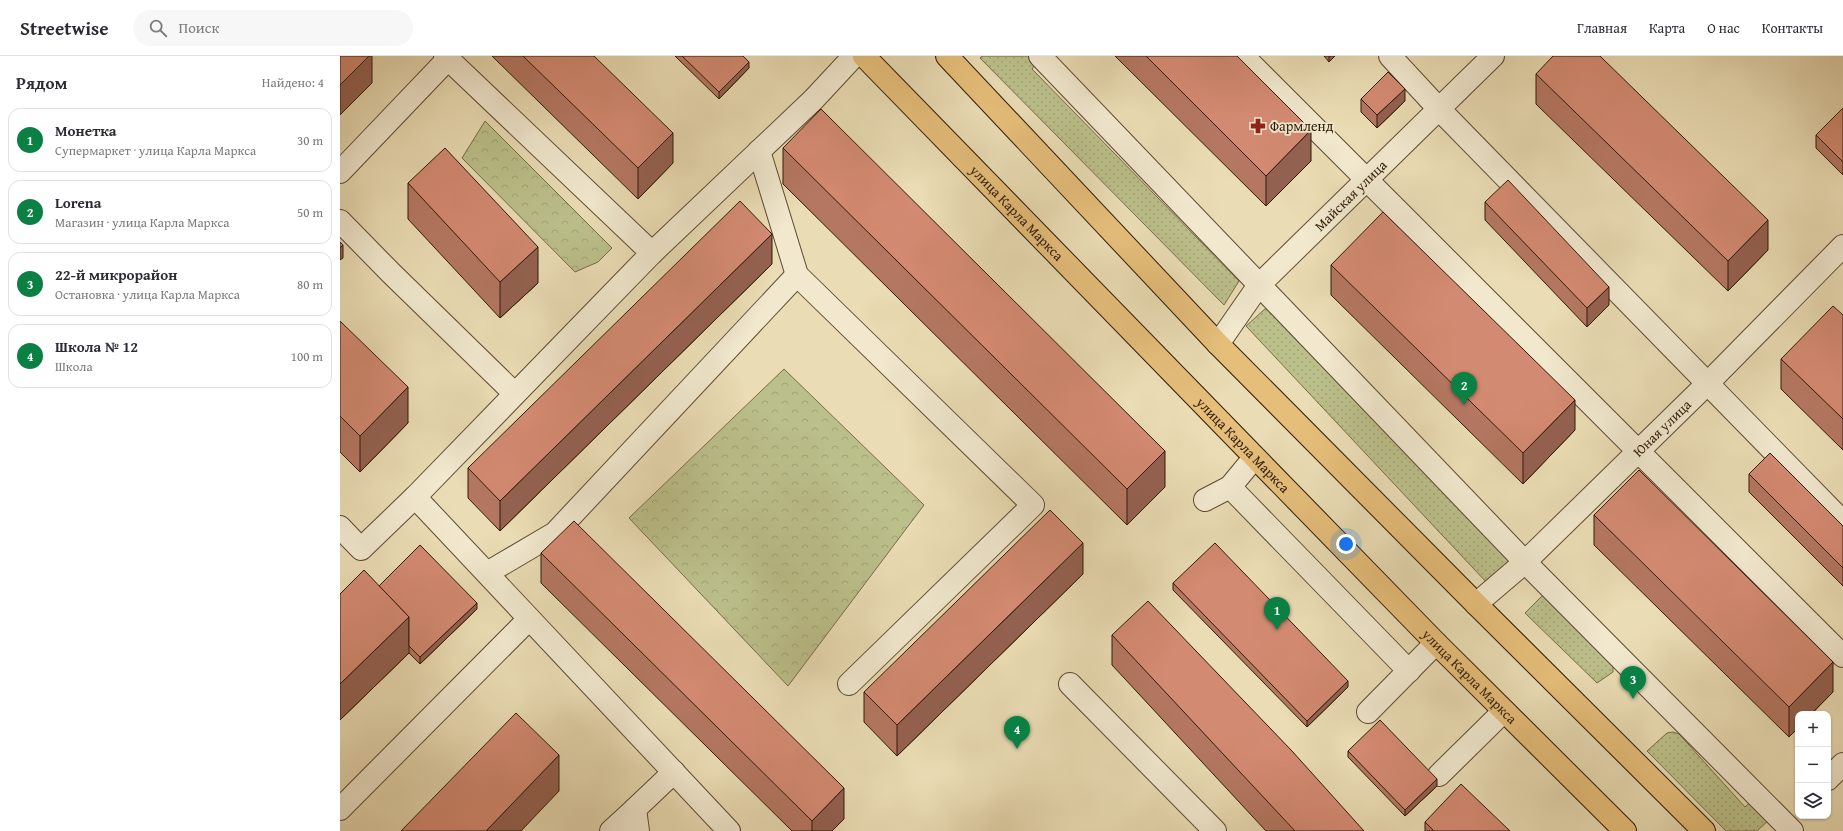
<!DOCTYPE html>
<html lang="ru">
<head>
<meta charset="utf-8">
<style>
	:root { --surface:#fff; --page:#f7f7f7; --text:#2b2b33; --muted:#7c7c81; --line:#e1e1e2; --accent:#0b8043 }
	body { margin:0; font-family:"Gentium Book Plus",serif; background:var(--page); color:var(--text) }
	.controls { position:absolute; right:12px; bottom:12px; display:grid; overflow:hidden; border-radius:8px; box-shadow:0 1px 3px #0004 }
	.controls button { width:36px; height:36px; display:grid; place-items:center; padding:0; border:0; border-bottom:1px solid var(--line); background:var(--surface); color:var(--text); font:20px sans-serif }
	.you { position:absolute; left:1006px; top:488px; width:14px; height:14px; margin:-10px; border:3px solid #fff; border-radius:50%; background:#1a73e8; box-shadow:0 0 0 6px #1a73e833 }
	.badge { display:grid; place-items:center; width:26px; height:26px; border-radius:50%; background:var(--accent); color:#fff; font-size:13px; font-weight:700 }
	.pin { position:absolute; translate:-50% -33px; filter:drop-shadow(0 1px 2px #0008) }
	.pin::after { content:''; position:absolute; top:21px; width:14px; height:12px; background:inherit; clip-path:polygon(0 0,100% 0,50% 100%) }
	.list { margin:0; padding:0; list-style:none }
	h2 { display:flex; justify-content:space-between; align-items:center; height:52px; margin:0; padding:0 16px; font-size:17px }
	h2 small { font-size:13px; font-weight:400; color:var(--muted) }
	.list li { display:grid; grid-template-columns:26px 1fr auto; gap:12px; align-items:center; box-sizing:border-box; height:64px; margin:0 8px 8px; padding:0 8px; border:1px solid var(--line); border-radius:12px }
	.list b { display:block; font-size:15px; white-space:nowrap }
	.list p { margin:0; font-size:13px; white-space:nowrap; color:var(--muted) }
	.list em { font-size:13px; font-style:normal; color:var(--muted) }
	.icon { flex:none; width:22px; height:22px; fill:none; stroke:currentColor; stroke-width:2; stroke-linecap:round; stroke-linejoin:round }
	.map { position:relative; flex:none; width:1503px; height:775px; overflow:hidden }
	header { display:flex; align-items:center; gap:24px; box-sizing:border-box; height:56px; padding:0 20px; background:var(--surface); border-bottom:1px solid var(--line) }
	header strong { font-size:19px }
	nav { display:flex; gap:22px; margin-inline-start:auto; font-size:14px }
	.search { width:280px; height:36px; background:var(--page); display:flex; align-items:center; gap:10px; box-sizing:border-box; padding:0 14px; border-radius:22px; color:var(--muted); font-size:15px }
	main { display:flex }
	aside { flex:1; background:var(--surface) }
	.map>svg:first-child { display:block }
	.grass { fill:url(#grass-dots); stroke:#756c48 }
	.park { fill:url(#park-crowns); stroke:#756c48 }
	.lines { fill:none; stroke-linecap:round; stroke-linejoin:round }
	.minor-casing { stroke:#5e4a32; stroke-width:24 }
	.major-casing { stroke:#2f1a06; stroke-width:24 }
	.minor { stroke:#f1e8ce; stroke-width:22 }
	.major { stroke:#e5be7a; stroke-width:22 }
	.wall { fill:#b57762; stroke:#2f1a06 }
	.shaded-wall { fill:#946150; stroke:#2f1a06 }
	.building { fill:#d38a72; stroke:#2f1a06 }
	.labels { text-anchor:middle; stroke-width:3.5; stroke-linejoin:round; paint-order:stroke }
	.poi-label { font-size:14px; fill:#2f1a06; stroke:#f1e8ce; text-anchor:start }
	.street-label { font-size:14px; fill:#2f1a06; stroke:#f1e8ce }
</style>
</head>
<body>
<header>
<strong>Streetwise</strong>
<div class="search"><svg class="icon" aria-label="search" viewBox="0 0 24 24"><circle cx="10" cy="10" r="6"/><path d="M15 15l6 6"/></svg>Поиск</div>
<nav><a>Главная</a><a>Карта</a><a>О нас</a><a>Контакты</a></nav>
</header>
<main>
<aside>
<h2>Рядом<small>Найдено: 4</small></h2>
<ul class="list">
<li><span class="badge">1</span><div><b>Монетка</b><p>Супермаркет · улица Карла Маркса</p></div><em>30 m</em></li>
<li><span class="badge">2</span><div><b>Lorena</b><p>Магазин · улица Карла Маркса</p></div><em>50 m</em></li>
<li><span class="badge">3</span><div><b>22-й микрорайон</b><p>Остановка · улица Карла Маркса</p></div><em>80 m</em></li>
<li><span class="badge">4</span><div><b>Школа № 12</b><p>Школа</p></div><em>100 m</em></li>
</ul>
</aside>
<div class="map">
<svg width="1503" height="775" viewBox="0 0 1503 775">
	<defs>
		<pattern id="grass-dots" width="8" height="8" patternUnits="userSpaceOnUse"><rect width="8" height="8" fill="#bbbf8a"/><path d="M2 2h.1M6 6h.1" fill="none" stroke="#a1a476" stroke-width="1.8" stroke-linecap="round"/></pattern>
		<pattern id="park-crowns" width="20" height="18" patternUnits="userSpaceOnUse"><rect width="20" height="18" fill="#bbbf8a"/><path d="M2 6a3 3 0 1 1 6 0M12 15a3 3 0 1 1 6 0" fill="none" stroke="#a1a476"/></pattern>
	</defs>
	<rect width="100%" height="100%" fill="#eadcb4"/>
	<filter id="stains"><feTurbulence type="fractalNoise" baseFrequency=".005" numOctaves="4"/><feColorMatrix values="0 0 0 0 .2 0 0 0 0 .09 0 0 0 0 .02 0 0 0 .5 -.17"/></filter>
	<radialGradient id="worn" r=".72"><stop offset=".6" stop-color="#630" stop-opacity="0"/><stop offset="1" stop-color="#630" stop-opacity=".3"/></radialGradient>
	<g class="grass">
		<polygon points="642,0 697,0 698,3 692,13 899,225 884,249 640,2"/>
		<polygon points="926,252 1175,501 1148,528 906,270"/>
		<polygon points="1210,532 1273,610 1273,616 1257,627 1185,557"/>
		<polygon points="1333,676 1339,678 1405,751 1419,738 1431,762 1417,775 1386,775 1307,695 1327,677"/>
	</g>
	<g class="park">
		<polygon points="145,65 272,192 258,206 235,216 122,102"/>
		<polygon points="444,313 584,449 448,630 289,462"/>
	</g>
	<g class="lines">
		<g class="minor-casing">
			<g id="minor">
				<polyline points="105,0 312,197"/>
				<polyline points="700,0 1185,506 1452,775"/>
				<polyline points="903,0 1503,600"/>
				<polyline points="1050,0 1099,53 1503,466"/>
				<polyline points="419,95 457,219 693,449 509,628"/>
				<polyline points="0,116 108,3"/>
				<polyline points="0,165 51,217 174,337"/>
				<path id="s1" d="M878,288L919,229L1153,0"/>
				<polyline points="890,431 1069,615"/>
				<polyline points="75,441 312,197 474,43 514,0"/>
				<polyline points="865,444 890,431 914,402"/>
				<polyline points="0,471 21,493 75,441 389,775"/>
				<polyline points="147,517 215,477 457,219"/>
				<path id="s2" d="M1136,548L1185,506L1367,328L1503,190"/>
				<polyline points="730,628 875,775"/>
				<polyline points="1028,656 1096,587"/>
				<polyline points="1099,719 1164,655"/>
				<polyline points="1488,723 1503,708"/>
				<polyline points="0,753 189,563"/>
				<polyline points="295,753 334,716"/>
				<polyline points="271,775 295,753 298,775"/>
			</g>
		</g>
		<g class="major-casing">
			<g id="major">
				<path id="s3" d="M524,0L1096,587L1285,775"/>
				<polyline points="607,0 878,288 1136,548 1364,775"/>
			</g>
		</g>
		<use href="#minor" class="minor"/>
		<use href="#major" class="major"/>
	</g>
	<g class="wall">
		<polygon points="152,0 254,0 333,107 298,143"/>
		<polygon points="335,0 403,0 409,12 379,43"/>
		<polygon points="775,0 897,0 971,105 926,150"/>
		<polygon points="984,0 995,0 989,6"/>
		<polygon points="1196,18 1428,194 1388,235 1196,48"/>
		<polygon points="1021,43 1065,45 1037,72 1021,56"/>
		<polygon points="1503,52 1503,119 1476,92 1476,79"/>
		<polygon points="443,92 825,431 787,469 443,128"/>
		<polygon points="68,127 198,227 160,262 68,163"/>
		<polygon points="1145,146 1269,249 1247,271 1145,164"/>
		<polygon points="432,208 160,475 128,442 128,412"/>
		<polygon points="991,209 1235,374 1183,428 991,239"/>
		<polygon points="1503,259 1503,394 1441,333 1441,303"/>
		<polygon points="0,265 68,367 20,416 0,396"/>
		<polygon points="1409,418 1503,470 1503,530 1409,436"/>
		<polygon points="1254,459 1493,636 1449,681 1254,489"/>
		<polygon points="201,497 504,763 492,775 452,775 201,527"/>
		<polygon points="743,518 557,700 524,666 524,636"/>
		<polygon points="833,527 1008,631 967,671 833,534"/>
		<polygon points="39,530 137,553 80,608 69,597 0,664 0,538"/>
		<polygon points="772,579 1024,775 926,775 772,609"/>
		<polygon points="1008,695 1097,730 1065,760 1008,701"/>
		<polygon points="1085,766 1170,775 1085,775"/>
	</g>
	<g class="shaded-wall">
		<polygon points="29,0 32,0 32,27 0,59 0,29"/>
		<polygon points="989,0 995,0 989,6"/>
		<polygon points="409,6 409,12 379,43 379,36"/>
		<polygon points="1065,33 1065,45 1037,72 1037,59"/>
		<polygon points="971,74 971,105 926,150 926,120"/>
		<polygon points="333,77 333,107 298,143 298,112"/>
		<polygon points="1428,164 1428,194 1388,235 1388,205"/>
		<polygon points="432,178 432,208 160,475 160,445"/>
		<polygon points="3,189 3,202 0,204 0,192"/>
		<polygon points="198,191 198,227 160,262 160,226"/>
		<polygon points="1269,231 1269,249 1247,271 1247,252"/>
		<polygon points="68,331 68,367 20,416 20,380"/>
		<polygon points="1235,344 1235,374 1183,428 1183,397"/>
		<polygon points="825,395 825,431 787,469 787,433"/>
		<polygon points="743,487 743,518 557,700 557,669"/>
		<polygon points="137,547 137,553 80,608 80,601"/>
		<polygon points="69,561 69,597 0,664 0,628"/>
		<polygon points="1493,606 1493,636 1471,658 1458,658 1458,672 1449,681 1449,651"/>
		<polygon points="1008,625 1008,631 967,671 967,665"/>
		<polygon points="219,699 219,735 181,775 146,775"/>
		<polygon points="1097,723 1097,730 1065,760 1065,754"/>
		<polygon points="504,732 504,763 492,775 472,775 472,765"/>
	</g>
	<g class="building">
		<polygon points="0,0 29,0 0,29"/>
		<polygon points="183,0 254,0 333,77 298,112"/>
		<polygon points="342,0 403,0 409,6 379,36"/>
		<polygon points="806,0 897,0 971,74 926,120"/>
		<polygon points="1213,0 1260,0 1428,164 1388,205 1196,18"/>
		<polygon points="1048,16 1065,33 1037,59 1021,43"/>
		<polygon points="1503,52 1503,106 1476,79"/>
		<polygon points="481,53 825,395 787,433 443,92"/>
		<polygon points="105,92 198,191 160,226 68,127"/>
		<polygon points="1168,124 1269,231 1247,252 1145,146"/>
		<polygon points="400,145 432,178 160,445 128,412"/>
		<polygon points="1043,156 1235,344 1183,397 991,209"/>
		<polygon points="0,186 3,189 0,192"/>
		<polygon points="1493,250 1503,259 1503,363 1441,303"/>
		<polygon points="0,265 68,331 20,380 0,360"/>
		<polygon points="1430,397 1503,470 1503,512 1409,418"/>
		<polygon points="1299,414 1493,606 1449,651 1254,459"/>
		<polygon points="710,454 743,487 557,669 524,636"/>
		<polygon points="234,465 504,732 472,765 201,497"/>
		<polygon points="875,487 1008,625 967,665 833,527"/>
		<polygon points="80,489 137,547 80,601 69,590 69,561 39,530"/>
		<polygon points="24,514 69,561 0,628 0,538"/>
		<polygon points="808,545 952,695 1024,775 955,775 772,579"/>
		<polygon points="176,657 219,699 146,775 61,775"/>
		<polygon points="1040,664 1097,723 1065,754 1008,695"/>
		<polygon points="1121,728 1170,775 1094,775 1085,766"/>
	</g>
	<defs>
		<g id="pharmacy-bare" transform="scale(1.2)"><path d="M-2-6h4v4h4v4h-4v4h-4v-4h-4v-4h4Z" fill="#8f2418" stroke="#f1e8ce" stroke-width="2.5" paint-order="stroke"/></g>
	</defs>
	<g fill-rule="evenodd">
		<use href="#pharmacy-bare" x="918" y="70"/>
	</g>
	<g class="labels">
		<g class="poi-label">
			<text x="930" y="75">Фармленд</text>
		</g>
		<g class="street-label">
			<text dy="5" stroke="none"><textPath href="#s1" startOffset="200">Майская улица</textPath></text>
			<text dy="5" stroke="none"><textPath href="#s3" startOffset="219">улица Карла Маркса</textPath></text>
			<text dy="5" stroke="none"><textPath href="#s2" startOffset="256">Юная улица</textPath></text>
			<text dy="5" stroke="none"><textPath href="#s3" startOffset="543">улица Карла Маркса</textPath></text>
			<text dy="5" stroke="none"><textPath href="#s3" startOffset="867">улица Карла Маркса</textPath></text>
		</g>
	</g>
	<rect width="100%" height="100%" filter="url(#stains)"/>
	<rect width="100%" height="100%" fill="url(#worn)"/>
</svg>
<div class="controls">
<button>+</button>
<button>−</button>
<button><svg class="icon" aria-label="layers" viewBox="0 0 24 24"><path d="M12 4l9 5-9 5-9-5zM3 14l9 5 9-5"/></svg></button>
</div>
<div class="you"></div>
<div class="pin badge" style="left:937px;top:574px">1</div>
<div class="pin badge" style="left:1124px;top:349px">2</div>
<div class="pin badge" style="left:1293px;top:643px">3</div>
<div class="pin badge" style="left:677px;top:693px">4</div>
</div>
</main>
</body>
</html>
